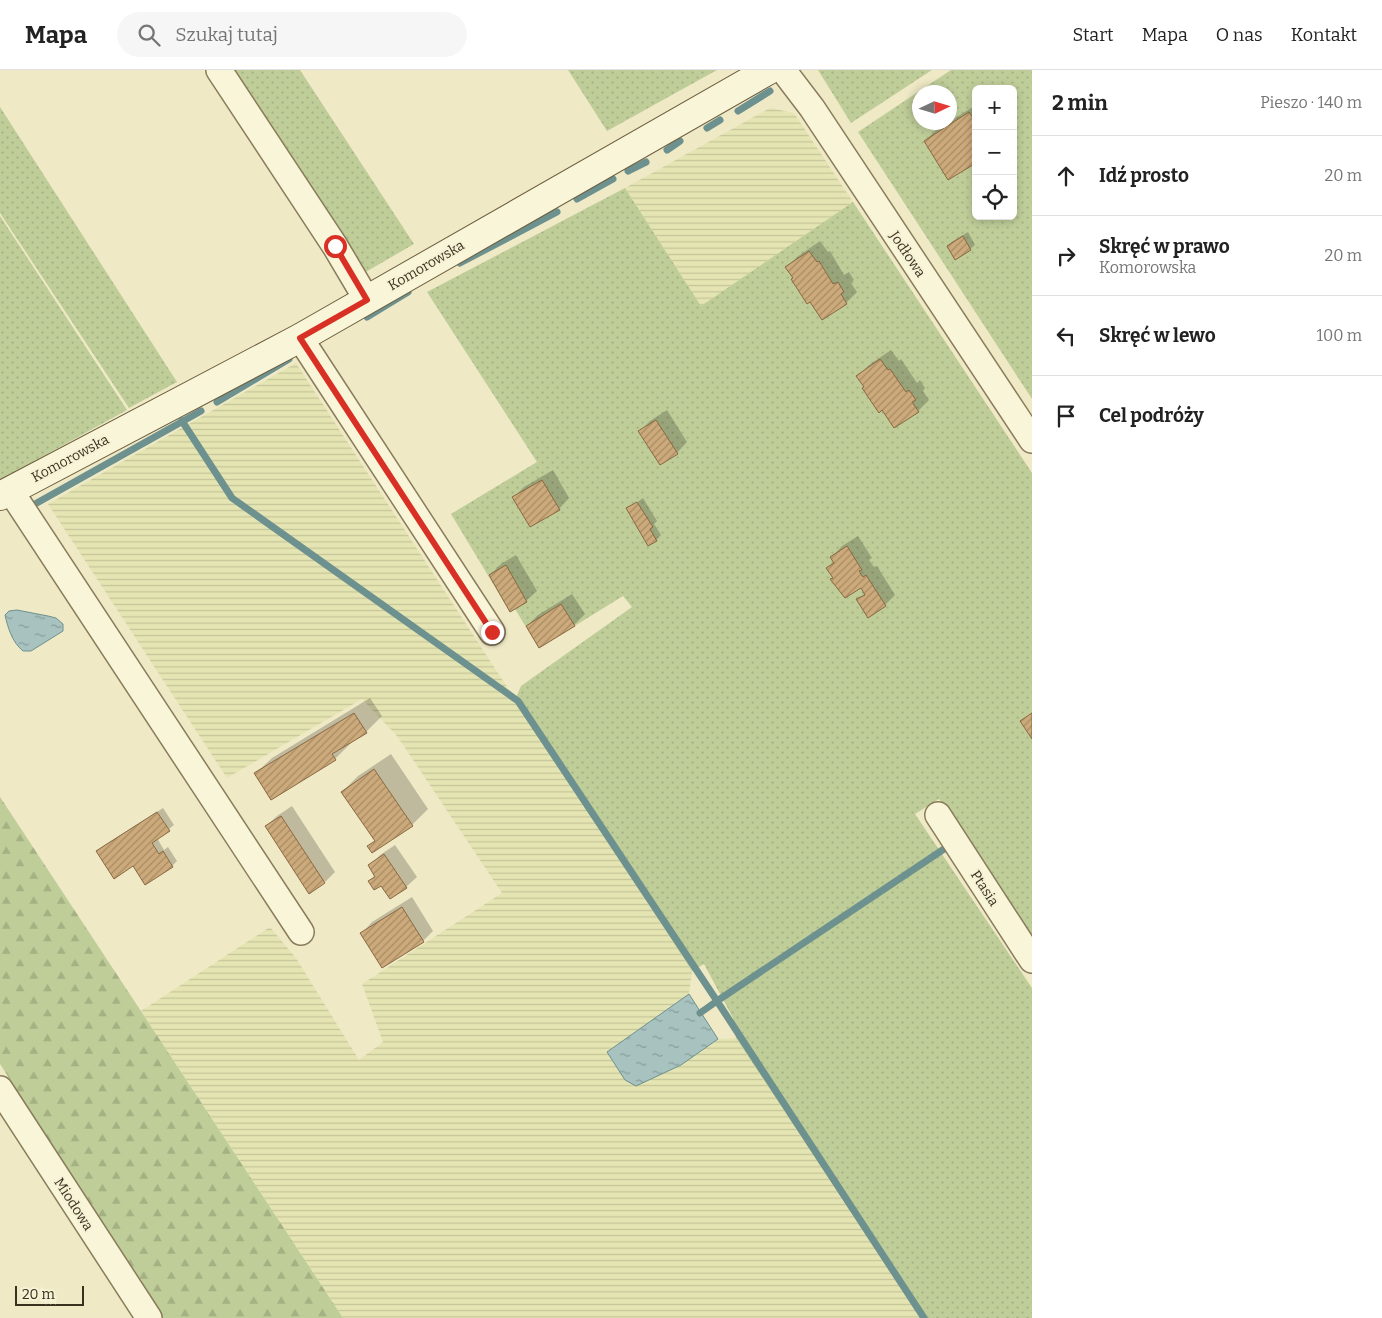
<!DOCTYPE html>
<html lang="pl">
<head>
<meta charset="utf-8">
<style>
	:root { --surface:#fff; --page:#f6f6f6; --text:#222; --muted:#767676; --line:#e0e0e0 }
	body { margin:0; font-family:Bitter,serif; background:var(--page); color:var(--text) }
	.controls { position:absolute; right:15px; top:15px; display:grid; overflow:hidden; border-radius:8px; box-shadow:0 2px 8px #0003 }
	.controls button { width:45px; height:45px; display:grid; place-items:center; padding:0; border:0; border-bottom:1px solid var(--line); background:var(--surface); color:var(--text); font:25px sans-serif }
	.compass { position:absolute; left:912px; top:15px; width:45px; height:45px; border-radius:50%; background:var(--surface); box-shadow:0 2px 8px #0003; rotate:86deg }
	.scale { position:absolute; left:15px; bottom:12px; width:69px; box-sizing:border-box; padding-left:5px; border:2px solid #3a311f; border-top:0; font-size:14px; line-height:18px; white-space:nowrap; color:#3a311f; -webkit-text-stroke:4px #f6f2d5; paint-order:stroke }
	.stop { position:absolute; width:15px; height:15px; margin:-11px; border:4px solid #d93025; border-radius:50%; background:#fff }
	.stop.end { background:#d93025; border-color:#fff; box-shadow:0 1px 5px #0008 }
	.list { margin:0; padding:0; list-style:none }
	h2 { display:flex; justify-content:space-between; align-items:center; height:65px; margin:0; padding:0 20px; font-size:21px }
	h2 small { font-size:16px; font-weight:400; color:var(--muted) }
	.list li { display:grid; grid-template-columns:32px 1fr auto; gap:15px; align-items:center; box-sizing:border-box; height:80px; padding:0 20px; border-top:1px solid var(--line) }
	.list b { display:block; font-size:19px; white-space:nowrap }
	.list p { margin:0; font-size:16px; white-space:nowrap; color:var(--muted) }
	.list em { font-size:16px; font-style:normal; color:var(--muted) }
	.icon { flex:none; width:28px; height:28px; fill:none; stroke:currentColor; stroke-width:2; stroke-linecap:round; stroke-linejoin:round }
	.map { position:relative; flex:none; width:1032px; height:1248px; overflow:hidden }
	header { display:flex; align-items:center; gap:30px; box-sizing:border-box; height:70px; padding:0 25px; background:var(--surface); border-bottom:1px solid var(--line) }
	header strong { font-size:24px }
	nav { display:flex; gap:28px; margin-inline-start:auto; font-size:18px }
	.search { width:350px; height:45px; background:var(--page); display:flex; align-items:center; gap:12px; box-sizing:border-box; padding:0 18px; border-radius:28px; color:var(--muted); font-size:19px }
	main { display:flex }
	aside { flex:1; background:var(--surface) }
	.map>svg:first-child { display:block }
	.farmland { fill:url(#farmland-rules) }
	.grass { fill:url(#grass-dots); fill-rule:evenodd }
	.forest { fill:url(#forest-firs) }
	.water { fill:url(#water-ripples); stroke:#6d918e }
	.shadow { fill:#0003 }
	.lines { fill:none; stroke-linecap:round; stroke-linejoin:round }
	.stream { stroke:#6d918e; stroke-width:7 }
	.building { fill:url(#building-hatch); stroke:#8a6941 }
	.street-casing { stroke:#8a7c5b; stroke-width:28 }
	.secondary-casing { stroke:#6c5d3e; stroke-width:30 }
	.street { stroke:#f9f5d9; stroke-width:25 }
	.secondary { stroke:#f9f5d9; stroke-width:28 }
	.route { stroke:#d93025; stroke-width:6 }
	.labels { text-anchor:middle; stroke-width:4; stroke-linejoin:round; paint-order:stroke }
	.street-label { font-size:14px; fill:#3a311f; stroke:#f6f2d5 }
</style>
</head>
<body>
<header>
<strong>Mapa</strong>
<div class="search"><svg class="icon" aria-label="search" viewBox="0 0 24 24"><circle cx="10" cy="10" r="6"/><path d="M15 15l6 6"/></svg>Szukaj tutaj</div>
<nav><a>Start</a><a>Mapa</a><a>O nas</a><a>Kontakt</a></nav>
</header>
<main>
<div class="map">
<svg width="1032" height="1248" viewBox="0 0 1032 1248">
	<defs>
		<pattern id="farmland-rules" width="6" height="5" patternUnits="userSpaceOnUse" patternTransform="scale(1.25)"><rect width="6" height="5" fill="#e5e5b3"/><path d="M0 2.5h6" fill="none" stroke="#c5c59a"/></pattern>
		<pattern id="grass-dots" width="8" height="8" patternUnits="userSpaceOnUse" patternTransform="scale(1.25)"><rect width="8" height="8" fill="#bfcd99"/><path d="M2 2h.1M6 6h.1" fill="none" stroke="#a5b083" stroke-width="1.8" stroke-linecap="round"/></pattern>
		<pattern id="forest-firs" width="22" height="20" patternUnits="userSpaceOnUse" patternTransform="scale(1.25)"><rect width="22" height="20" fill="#bfcd99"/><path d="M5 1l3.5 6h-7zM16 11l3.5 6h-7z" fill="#a5b083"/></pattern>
		<pattern id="water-ripples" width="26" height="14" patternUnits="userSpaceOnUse" patternTransform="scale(1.25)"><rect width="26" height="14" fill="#a7c2bf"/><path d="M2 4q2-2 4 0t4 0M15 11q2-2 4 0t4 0" fill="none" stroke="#899e9b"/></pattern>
		<pattern id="building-hatch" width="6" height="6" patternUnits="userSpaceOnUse" patternTransform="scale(1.25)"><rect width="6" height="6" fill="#cdaa7b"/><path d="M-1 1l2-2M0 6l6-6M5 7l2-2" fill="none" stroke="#a78b64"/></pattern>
	</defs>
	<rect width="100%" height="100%" fill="#efe9c6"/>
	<g class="farmland">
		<polygon points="770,38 794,43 853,132 701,236 625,118"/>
		<polygon points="296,293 692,901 689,924 607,982 625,1010 636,1016 681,995 718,969 736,968 921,1248 343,1248 141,941 270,857 296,888 359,990 383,972 362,914 502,823 397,666 362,629 227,708 48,434"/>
	</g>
	<g class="grass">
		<polygon points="231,0 300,0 414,174 364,203"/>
		<polygon points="568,0 717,0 607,61"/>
		<polygon points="818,0 932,0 851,53"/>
		<path d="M951,0H1032V329L858,62ZM976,19H1013V146H976ZM919,22H949V52H919Z"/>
		<polygon points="0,37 177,312 129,338 0,143"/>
		<polygon points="625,118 701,236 853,132 1032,403 1032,869 939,729 915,744 1032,918 1032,1248 921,1248 736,968 733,948 704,894 692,901 515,630 521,616 632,537 623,526 539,578 515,539 510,542 451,444 537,392 427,222"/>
		<polygon points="0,146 127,340 0,410"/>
	</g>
	<polygon class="forest" points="0,727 343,1248 163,1248 0,994"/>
	<g class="water">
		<path d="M17,540L48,546L56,548L63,554V561L31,581H23C12,572 8,558 5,545L9,541Z"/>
		<polygon points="689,924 718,969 681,995 636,1016 625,1010 607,982"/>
	</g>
	<g class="shadow">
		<polygon points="976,35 976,91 925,71 936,60"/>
		<polygon points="968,162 975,175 970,179 948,176 953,171"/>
		<polygon points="820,171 828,182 830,181 844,205 849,202 854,210 851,213 857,222 846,233 823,249 787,197 797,187"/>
		<polygon points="891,280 899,291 901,289 917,313 920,310 925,318 923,321 929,330 918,341 894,357 858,306 869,295"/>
		<polygon points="667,340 687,372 677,383 640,361 650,351"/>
		<polygon points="553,400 569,428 559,439 514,427 524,417"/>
		<polygon points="643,428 657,451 654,454 661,465 656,470 628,439"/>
		<polygon points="858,466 872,488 869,490 874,497 877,496 895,525 885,535 858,530 865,523 861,517 834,507 828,498 834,491 832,487 842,476"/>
		<polygon points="516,485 537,521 526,531 490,505 501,494"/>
		<polygon points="572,524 585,544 574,555 527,556 538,545"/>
		<polygon points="370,628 382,646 366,662 350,672 351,673 335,689 256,703 272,688"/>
		<polygon points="391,684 428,739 412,755 369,776 375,770 342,722 358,706"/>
		<polygon points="292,736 335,802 325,812 266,756 277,746"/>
		<polygon points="163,738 174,755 157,768 164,780 168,777 177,791 172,796 134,795 98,781 103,776"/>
		<polygon points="395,775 417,807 406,817 369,811 375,805 369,796 380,785"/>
		<polygon points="412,827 433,861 423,871 362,863 372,852"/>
	</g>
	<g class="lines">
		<g class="stream">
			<polyline points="738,41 770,21"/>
			<polyline points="707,58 720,50"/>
			<polyline points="667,80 680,71"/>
			<polyline points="628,101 646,92"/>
			<polyline points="577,129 613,109"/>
			<polyline points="460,193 557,142"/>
			<polyline points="367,247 408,222"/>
			<polyline points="217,332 289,289"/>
			<polyline points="182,351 232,428 518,631 717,931 700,943"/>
			<polyline points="35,434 201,341"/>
			<polyline points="924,1248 717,931 947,777"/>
		</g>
	</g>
	<g class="building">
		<polygon points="969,42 976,52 976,93 948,110 924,71"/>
		<polygon points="963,166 971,180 955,190 947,176"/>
		<polygon points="809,181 817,192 819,191 833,214 838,212 844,222 841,224 847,234 822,250 810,232 807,234 791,209 793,208 785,197"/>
		<polygon points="880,289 888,300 890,299 906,322 909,320 916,330 912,332 919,342 894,358 882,340 879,343 862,318 864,317 856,306"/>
		<polygon points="656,350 678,384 660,395 638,361"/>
		<polygon points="542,410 560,440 530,457 512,427"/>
		<polygon points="637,432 653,457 650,459 657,471 648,476 626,438"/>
		<polygon points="847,476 862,500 859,501 863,507 866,505 886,536 868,548 856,529 865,525 861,518 845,528 830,509 833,508 826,498 834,493 830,487"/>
		<polygon points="506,495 527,532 510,542 489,505"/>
		<polygon points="561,534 575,556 539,578 526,556"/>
		<polygon points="354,643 367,663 332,684 336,690 271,730 254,703"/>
		<polygon points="1032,643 1032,669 1020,651"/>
		<polygon points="374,699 413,756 372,783 367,776 375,771 341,722"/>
		<polygon points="157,742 170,761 152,773 159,784 163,781 173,797 145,815 133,796 114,809 96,781"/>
		<polygon points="281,746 325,813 309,824 265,756"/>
		<polygon points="384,784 407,818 390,829 381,816 374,820 368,811 375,807 368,795"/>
		<polygon points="402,837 424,872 382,898 360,863"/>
	</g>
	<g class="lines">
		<g class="street-casing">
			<g id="street">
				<polyline points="219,0 335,176 367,230"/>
				<polyline points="783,0 812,38 1032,370"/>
				<polyline points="300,268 492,562"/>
				<polyline points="10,420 301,862"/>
				<polyline points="938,745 1032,890"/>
				<polyline points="0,1019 149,1248"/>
			</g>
		</g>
		<g class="secondary-casing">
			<polyline id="secondary" points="0,426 300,268 769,0"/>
		</g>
		<use href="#street" class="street"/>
		<use href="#secondary" class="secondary"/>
	</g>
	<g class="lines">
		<polyline class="route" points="335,176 367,230 300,268 492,562"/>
	</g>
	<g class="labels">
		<g class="street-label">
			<text transform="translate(908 184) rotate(56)" y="5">Jodłowa</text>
			<text transform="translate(426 195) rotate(-30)" y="5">Komorowska</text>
			<text transform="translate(70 388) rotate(-28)" y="5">Komorowska</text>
			<text transform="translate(985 818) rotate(57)" y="5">Ptasia</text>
			<text transform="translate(74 1134) rotate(57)" y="5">Miodowa</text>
		</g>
	</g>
</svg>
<div class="controls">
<button>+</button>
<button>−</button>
<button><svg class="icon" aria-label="locate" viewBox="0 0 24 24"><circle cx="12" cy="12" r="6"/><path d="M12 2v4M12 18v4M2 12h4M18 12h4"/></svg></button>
</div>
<svg class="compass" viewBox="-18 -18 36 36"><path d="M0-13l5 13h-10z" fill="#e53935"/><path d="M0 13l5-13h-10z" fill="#767676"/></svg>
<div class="scale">20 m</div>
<div class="stop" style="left:335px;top:176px"></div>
<div class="stop end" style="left:492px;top:562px"></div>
</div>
<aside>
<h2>2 min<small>Pieszo · 140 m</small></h2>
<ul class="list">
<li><svg class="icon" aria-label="ahead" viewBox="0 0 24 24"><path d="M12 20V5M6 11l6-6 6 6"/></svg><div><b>Idź prosto</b></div><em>20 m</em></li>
<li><svg class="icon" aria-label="right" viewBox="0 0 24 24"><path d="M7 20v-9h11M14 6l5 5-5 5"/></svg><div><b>Skręć w prawo</b><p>Komorowska</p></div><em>20 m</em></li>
<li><svg class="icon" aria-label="left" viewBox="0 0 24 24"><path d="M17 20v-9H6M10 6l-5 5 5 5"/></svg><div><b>Skręć w lewo</b></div><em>100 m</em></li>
<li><svg class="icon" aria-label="arrive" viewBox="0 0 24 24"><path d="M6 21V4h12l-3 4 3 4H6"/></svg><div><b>Cel podróży</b></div></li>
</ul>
</aside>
</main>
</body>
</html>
